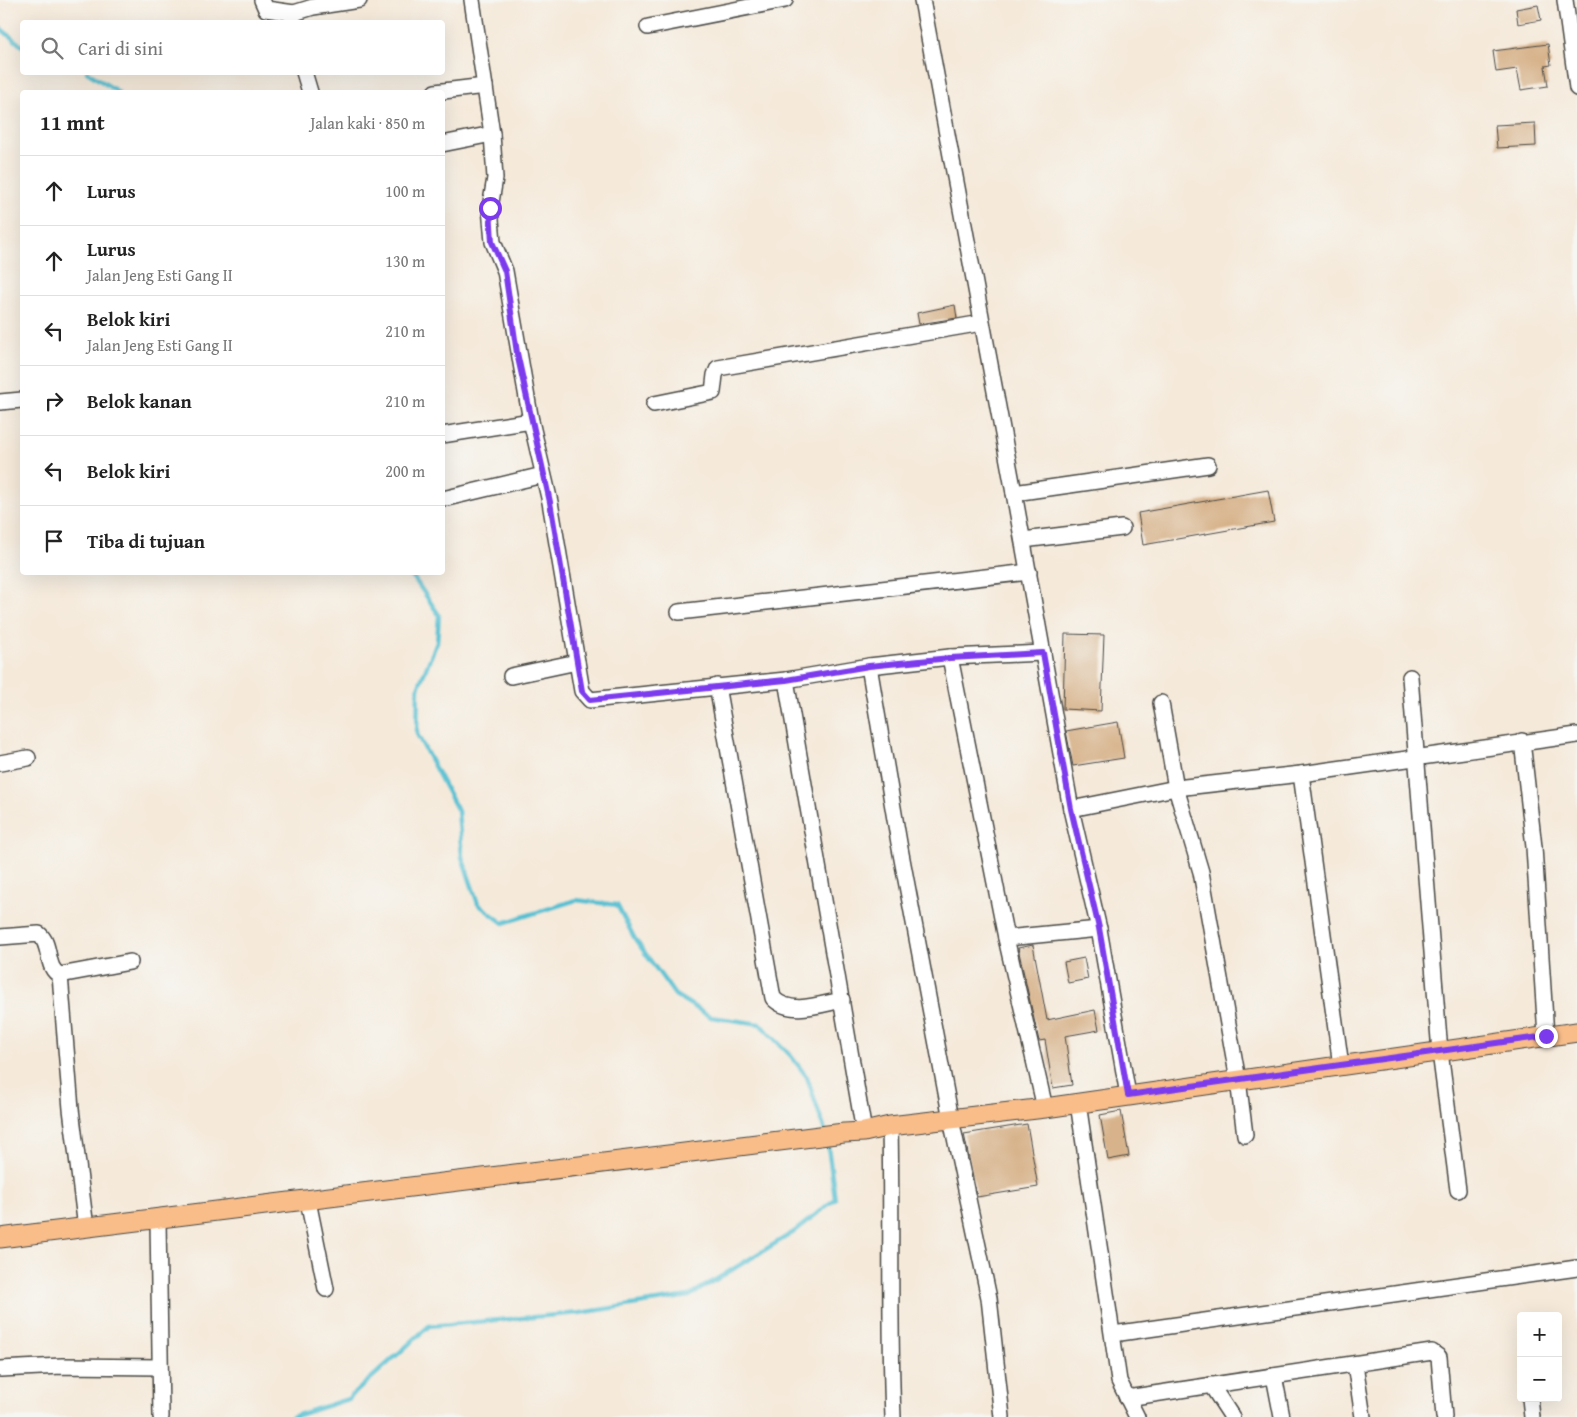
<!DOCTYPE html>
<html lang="id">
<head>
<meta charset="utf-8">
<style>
	:root { --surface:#fff; --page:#f2f2f2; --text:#222; --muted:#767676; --line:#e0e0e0 }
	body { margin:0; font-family:"Gentium Book Plus",serif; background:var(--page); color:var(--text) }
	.controls { position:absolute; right:15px; bottom:15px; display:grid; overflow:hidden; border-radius:5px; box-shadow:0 5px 20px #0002 }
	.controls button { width:45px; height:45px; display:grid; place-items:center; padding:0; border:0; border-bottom:1px solid var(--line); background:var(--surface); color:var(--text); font:25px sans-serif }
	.stop { position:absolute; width:15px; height:15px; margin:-11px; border:4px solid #7c3aed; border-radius:50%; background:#fff }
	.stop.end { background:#7c3aed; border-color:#fff; box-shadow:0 1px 5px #0008 }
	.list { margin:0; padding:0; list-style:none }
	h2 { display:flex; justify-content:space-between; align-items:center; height:65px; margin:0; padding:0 20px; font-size:21px }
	h2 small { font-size:16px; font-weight:400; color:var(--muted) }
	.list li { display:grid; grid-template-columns:32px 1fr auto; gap:15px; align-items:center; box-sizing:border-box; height:70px; padding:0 20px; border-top:1px solid var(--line) }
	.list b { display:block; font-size:19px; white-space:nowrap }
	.list p { margin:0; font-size:16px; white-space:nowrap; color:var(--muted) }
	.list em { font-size:16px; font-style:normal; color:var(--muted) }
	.icon { flex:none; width:28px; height:28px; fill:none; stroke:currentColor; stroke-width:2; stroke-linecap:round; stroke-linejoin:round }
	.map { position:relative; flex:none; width:1577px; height:1417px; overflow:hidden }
	.search { position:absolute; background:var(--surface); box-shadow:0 5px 20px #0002; left:20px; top:20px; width:425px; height:55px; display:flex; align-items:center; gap:12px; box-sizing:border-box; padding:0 18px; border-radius:5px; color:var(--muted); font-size:19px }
	.panel { position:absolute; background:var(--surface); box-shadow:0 5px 20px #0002; left:20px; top:90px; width:425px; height:485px; border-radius:5px }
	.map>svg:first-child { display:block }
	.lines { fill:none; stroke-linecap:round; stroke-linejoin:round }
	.stream { stroke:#56c0d2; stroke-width:4.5 }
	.building { fill:#d7b28a }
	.minor-casing { stroke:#494845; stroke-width:18 }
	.major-casing { stroke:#494845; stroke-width:21 }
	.minor { stroke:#fff; stroke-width:15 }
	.major { stroke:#f8bd89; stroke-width:19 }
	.route { stroke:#7c3aed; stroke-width:6 }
</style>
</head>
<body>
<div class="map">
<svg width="1577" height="1417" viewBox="0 0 1577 1417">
	<rect width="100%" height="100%" fill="#f6f6f2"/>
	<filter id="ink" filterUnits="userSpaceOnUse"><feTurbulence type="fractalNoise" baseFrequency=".02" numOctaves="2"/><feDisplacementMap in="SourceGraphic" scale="10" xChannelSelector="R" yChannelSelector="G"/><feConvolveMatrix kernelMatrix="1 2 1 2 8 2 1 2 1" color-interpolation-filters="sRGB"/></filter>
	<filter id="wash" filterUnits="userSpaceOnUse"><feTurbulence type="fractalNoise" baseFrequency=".0096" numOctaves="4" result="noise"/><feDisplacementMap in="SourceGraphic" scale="20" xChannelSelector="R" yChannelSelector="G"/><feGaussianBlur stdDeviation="1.12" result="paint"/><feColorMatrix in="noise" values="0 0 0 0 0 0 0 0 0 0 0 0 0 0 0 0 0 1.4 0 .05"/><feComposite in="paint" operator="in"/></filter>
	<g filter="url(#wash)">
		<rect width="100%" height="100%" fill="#f5e9d9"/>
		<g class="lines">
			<g class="stream">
				<polyline points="0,28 22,46"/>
				<polyline points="87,72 118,92"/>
				<polyline points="405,572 414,578 439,615 437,642 418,688 417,734 458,811 462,857 478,904 503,923 576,900 617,905 635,939 675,995 711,1017 760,1024 791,1056 807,1077 825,1131"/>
				<polyline points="292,1417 348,1399 429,1326 580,1313 689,1296 794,1232 835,1199 827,1139"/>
			</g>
		</g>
		<g id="blocks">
			<g class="building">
				<polygon points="1538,5 1541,20 1518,24 1516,9"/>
				<polygon points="1548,44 1551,65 1545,66 1548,86 1521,90 1517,69 1496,72 1493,51"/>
				<polygon points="1535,123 1536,146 1497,148 1495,125"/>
				<polygon points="955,305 957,318 919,324 917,313"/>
				<polygon points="1268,490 1274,522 1143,545 1138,513"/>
				<polygon points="1065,634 1104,635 1101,711 1063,709"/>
				<polygon points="1118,722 1124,758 1073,766 1066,731"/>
				<polygon points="1033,945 1047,1020 1095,1010 1099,1030 1065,1036 1072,1085 1053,1088 1045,1040 1039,1041 1018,948"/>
				<polygon points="1084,958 1088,979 1068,983 1064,962"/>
				<polygon points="1121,1111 1129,1156 1108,1160 1100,1115"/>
				<polygon points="1027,1124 1038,1187 977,1197 964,1134"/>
			</g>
		</g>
	</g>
	<g filter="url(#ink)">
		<use href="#blocks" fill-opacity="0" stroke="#494845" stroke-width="1"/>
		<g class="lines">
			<g class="minor-casing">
				<g id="minor">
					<polyline points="262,0 266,9 294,13 292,21"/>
					<polyline points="922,0 1014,493 1071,809 1099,929 1128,1095"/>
					<polyline points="1565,0 1577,88"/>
					<polyline points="294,13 313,7 359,0"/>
					<polyline points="648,27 785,0"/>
					<polyline points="304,72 310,92"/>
					<polyline points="435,92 485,86"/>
					<polyline points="492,134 495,178 490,208 493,242 505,271 531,421"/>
					<polyline points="442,144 492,134 472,0"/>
					<polyline points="0,402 22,400"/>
					<polyline points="654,404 713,392 715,375 718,368 982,323"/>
					<polyline points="442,435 531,421 550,502 582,691 590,700 786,680 869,666 950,657 1043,653"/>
					<polyline points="1014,493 1208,465"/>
					<polyline points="447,498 543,475"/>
					<polyline points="1023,540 1122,528"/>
					<polyline points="679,612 1029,572"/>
					<polyline points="950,657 1006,938 1045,1108"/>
					<polyline points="869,666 899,843 951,1119 989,1298 1002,1417"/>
					<polyline points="511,676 577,662"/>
					<polyline points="1410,677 1440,1052 1458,1190"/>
					<polyline points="786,680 864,1132"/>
					<path d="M717,686L773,998C790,1016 821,1004 842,1000"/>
					<polyline points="1161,703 1176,788 1201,872 1238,1080 1245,1135"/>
					<polyline points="1522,741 1534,847 1546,1036"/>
					<polyline points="0,763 28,758"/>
					<polyline points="1301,774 1341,1066"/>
					<polyline points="1071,809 1176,788 1301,774 1577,735"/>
					<path d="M0,937L39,934C52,944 45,969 60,975L130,962"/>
					<polyline points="1006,938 1099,929"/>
					<polyline points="60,975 71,1109 86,1228"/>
					<polyline points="1078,1103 1119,1381 1137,1417"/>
					<path d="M890,1126C892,1223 889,1320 893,1417"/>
					<polyline points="308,1201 326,1289"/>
					<polyline points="158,1220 161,1417"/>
					<polyline points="1113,1334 1577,1268"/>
					<polyline points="1355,1364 1363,1417"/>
					<polyline points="0,1369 62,1366 160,1367"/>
					<polyline points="1274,1376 1282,1417"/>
					<polyline points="1211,1385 1232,1417"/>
					<polyline points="1127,1398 1432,1352 1439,1357 1444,1417"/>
					<polyline points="1530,1398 1532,1417"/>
				</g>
			</g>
			<g class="major-casing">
				<polyline id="major" points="0,1238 844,1133 864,1132 890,1126 1045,1108 1577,1032"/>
			</g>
			<use href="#minor" class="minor"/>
			<use href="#major" class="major"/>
		</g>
	</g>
	<g class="lines" filter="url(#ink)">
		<polyline class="route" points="490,208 492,242 505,271 517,353 550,502 582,691 590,700 786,680 869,666 950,658 1043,653 1071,809 1099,928 1128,1095 1546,1036"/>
	</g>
</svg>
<div class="controls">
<button>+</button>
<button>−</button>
</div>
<div class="stop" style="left:490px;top:208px"></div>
<div class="stop end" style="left:1546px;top:1036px"></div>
<div class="search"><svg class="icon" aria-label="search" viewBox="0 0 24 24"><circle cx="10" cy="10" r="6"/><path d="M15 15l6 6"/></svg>Cari di sini</div>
<section class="panel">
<h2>11 mnt<small>Jalan kaki · 850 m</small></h2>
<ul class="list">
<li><svg class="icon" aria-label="ahead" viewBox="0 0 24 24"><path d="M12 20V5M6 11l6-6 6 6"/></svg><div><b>Lurus</b></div><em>100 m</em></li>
<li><svg class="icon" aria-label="ahead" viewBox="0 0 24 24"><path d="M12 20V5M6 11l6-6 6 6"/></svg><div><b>Lurus</b><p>Jalan Jeng Esti Gang II</p></div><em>130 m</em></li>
<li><svg class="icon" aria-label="left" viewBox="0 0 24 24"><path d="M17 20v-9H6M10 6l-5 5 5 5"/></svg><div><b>Belok kiri</b><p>Jalan Jeng Esti Gang II</p></div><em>210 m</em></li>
<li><svg class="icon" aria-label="right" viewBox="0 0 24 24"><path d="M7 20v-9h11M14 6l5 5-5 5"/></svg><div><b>Belok kanan</b></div><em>210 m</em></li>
<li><svg class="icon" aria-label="left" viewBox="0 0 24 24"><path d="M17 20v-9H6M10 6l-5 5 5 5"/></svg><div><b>Belok kiri</b></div><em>200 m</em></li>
<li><svg class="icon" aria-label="arrive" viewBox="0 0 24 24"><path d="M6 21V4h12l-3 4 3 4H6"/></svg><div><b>Tiba di tujuan</b></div></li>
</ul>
</section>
</div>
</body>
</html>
